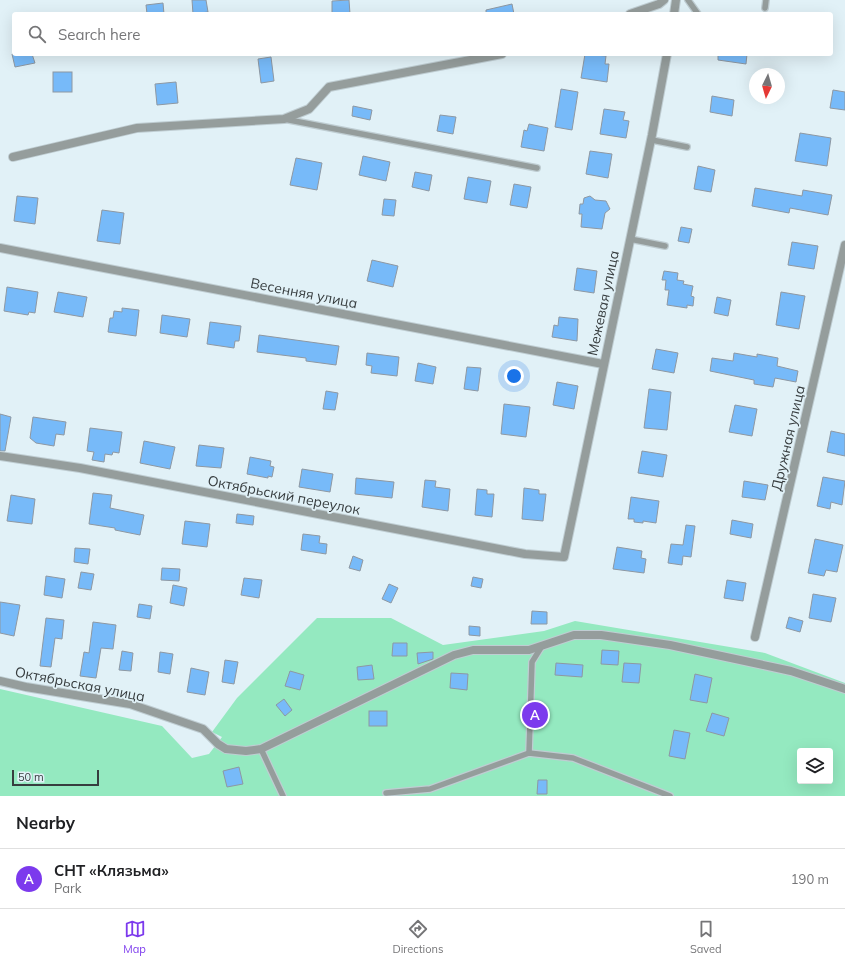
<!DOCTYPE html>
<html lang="en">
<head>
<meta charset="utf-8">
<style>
	:root { --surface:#fff; --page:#f2f2f2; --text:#202124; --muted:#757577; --line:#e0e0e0; --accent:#7c3aed }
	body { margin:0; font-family:Mulish,sans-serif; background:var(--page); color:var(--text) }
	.controls { position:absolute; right:12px; bottom:12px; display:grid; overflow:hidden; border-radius:4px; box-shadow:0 4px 16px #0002 }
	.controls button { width:36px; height:36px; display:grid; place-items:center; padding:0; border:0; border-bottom:1px solid var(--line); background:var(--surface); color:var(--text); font:20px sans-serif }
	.compass { position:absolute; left:749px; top:68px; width:36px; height:36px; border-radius:50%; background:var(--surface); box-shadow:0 4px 16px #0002; rotate:185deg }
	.scale { position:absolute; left:12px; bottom:10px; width:87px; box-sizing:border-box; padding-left:4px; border:2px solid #373d3f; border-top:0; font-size:11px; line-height:14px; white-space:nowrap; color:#373d3f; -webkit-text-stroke:3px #e1f1f7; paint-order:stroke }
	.you { position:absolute; left:514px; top:376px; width:14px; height:14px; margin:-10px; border:3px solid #fff; border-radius:50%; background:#1a73e8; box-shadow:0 0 0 6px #1a73e833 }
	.badge { display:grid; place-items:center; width:26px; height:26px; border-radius:50%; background:var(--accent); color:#fff; font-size:13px; font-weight:700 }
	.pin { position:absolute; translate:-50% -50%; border:2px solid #fff; box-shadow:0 1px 4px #0006 }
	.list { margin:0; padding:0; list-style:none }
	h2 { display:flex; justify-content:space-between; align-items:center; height:52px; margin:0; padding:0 16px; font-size:17px }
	h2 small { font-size:13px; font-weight:400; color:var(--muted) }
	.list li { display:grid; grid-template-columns:26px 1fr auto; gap:12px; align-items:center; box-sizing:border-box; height:60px; padding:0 16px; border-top:1px solid var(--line) }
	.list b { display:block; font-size:15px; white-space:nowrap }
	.list p { margin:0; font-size:13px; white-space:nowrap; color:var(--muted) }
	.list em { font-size:13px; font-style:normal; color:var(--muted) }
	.icon { flex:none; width:22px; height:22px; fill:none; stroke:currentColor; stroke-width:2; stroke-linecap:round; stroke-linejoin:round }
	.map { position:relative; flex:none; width:845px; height:796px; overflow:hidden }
	.search { position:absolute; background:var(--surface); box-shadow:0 4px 16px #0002; left:12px; right:12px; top:12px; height:44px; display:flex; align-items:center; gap:10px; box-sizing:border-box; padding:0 14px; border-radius:4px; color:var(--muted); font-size:15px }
	.sheet { height:112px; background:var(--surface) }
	nav { display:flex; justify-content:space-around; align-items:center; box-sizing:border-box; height:56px; border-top:1px solid var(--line); background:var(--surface); font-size:11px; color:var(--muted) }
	nav a { display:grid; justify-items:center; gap:2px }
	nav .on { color:var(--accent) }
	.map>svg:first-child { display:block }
	.green { fill:#94e9c0; fill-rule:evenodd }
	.building { fill:#77baf9; stroke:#8e98a2 }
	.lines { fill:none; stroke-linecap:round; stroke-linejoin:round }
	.lane-casing { stroke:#bfcdd2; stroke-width:8 }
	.street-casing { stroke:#bfcdd2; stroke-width:10 }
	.lane { stroke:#959d9c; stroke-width:5.5 }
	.street { stroke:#959d9c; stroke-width:8 }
	.labels { text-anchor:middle; stroke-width:3.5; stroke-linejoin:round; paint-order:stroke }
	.street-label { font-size:14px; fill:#373d3f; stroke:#e1f1f7 }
</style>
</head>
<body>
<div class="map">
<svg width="845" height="796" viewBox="0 0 845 796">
	<rect width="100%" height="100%" fill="#e1f1f7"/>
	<path class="green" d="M317,618H391L443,645L544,631L575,621L765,653L845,683V796H0V689L162,726L192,758L209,754L222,737L212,732L237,698ZM800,751H830V781H800Z"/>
	<g class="building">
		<polygon points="192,0 206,0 208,12 193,14"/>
		<polygon points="349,0 350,14 332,14 332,1"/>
		<polygon points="163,3 164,14 147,14 146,5"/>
		<polygon points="512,4 514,14 486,14 486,10"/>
		<polygon points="12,54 32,54 35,63 15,67"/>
		<polygon points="585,54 606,56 605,64 609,64 607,82 581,78"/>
		<polygon points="718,54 747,54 746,64 718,60"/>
		<polygon points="271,57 274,81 261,83 258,59"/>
		<rect x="53" y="72" width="19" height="20"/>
		<polygon points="176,82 178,103 157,105 155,84"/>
		<polygon points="561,89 578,92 572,130 555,127"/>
		<polygon points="833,90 845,92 845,110 830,108"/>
		<polygon points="712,96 734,100 732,116 710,112"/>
		<polygon points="353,106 372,110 370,120 352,116"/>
		<polygon points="604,109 625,112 623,120 629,121 626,138 600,134"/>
		<polygon points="440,115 456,117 453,134 437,131"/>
		<polygon points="529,124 548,128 544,151 521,147 524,130 527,131"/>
		<polygon points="800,133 831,138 827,166 795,161"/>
		<polygon points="590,151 612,154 608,178 586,174"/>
		<polygon points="363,156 390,162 386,181 359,175"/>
		<polygon points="296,158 322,163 317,190 290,185"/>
		<polygon points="698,166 715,170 711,192 694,189"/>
		<polygon points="415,172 432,175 429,191 412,187"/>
		<polygon points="468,177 491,181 487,203 464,199"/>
		<polygon points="514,184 531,187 527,208 510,205"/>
		<polygon points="755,188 802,196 803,190 832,195 828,215 790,208 789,213 752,206"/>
		<polygon points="17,196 38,198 35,224 14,221"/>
		<polygon points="590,196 595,200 606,201 610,209 605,213 602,229 581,227 582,214 579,214 580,204 583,204 584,198"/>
		<polygon points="384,199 396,200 394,216 382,215"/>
		<polygon points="102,210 124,213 120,244 97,241"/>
		<polygon points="681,227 692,229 689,243 678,241"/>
		<polygon points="792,242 818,246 814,269 788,265"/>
		<polygon points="372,260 398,266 393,287 367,281"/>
		<polygon points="577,268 597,271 594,293 574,290"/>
		<polygon points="664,271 678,273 677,280 684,281 683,284 693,286 691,296 694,297 693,306 687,305 687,308 667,305 669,290 665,290 666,280 662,280"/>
		<polygon points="7,287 38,292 35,313 29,312 28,315 4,311"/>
		<polygon points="58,292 87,297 83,317 54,312"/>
		<polygon points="781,292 805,296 799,329 776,325"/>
		<polygon points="717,297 731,300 728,316 714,313"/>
		<polygon points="122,308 139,310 136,336 108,332 110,318 113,318 114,311 122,312"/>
		<polygon points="162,315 190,319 187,337 160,333"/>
		<polygon points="559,317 578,319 577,341 552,337 554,325 558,326"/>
		<polygon points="210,322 241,326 239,341 235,341 234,348 207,344"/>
		<polygon points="259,335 339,346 336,365 306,361 306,358 257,352"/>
		<polygon points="656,349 678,353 674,373 652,369"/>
		<polygon points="367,353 399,357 397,376 371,373 372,366 366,365"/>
		<polygon points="734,353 757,357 757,354 778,358 777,366 798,371 796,382 775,378 773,387 754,384 754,380 710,371 712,358 733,361"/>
		<polygon points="418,363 436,367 433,384 415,381"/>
		<polygon points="467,367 481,368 478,391 464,389"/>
		<polygon points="557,382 578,386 574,409 553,405"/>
		<polygon points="649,389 671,392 667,430 644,428"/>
		<polygon points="326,391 338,393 335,410 323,409"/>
		<polygon points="504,404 530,407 526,437 501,434"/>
		<polygon points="735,405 757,409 752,436 729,432"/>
		<polygon points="0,414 11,417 5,451 0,451"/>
		<polygon points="33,417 66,422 64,435 56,434 54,446 36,443 30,438"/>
		<polygon points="90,428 122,432 119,453 113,452 112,455 105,454 104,462 92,460 94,452 87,451"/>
		<polygon points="831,431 845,434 845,456 827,452"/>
		<polygon points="144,441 175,447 170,469 140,463"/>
		<polygon points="199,445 224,448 221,468 196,466"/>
		<polygon points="642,451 667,455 663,477 638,473"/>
		<polygon points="250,457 271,461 270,466 274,467 272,477 268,476 268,478 247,474"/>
		<polygon points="302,469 333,474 330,492 299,487"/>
		<polygon points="823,477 845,481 842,505 831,502 830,509 817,506"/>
		<polygon points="356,478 394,482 392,498 355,494"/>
		<polygon points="425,480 436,481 435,487 450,489 448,511 422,507"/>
		<polygon points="744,481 768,485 765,500 742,497"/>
		<polygon points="524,488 539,490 539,494 546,494 543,521 522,519"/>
		<polygon points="477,489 487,490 487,494 494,494 492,517 475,515"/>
		<polygon points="93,493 112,495 110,508 144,515 140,535 115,530 115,528 89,524"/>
		<polygon points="11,495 35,499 32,524 7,521"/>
		<polygon points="631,497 659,501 656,523 643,521 643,523 634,522 634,519 628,519"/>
		<polygon points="237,514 254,516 253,525 236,523"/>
		<polygon points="732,520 753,524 751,538 730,534"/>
		<polygon points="185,521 210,524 207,547 182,544"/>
		<polygon points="686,525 695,526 691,557 683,556 682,565 668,563 671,544 683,545"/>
		<polygon points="303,534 320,536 319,543 327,544 326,554 301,550"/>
		<polygon points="815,539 843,545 837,572 826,570 824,576 808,573"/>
		<polygon points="617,547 642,551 641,558 646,559 644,573 613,569"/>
		<polygon points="75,548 90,549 88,564 74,562"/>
		<polygon points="353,556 363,560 360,571 349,568"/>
		<polygon points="162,568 180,569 179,581 161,580"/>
		<polygon points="81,572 94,574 91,590 78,588"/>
		<polygon points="46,576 65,579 62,598 44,595"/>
		<polygon points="473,577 483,579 481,588 471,586"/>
		<polygon points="244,578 262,580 259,598 241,595"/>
		<polygon points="727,580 746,583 743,601 724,598"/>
		<polygon points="389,584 398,588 391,603 382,599"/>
		<polygon points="173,585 187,588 184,606 170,603"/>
		<polygon points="813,594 836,598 831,622 809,618"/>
		<polygon points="0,602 20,605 14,636 0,633"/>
		<polygon points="139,604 152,606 150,619 137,617"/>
		<polygon points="532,611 547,612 547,624 531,624"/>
		<polygon points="789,617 803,621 800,632 786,628"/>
		<polygon points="46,618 64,620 62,639 55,638 51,667 40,666"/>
		<polygon points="93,622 116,625 113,649 101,648 96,678 80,676 84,652 89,653"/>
		<polygon points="469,626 480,627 480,636 469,635"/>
		<polygon points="393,643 407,643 407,656 392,656"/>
		<polygon points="602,650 619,651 618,665 601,664"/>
		<polygon points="122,651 133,653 131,671 119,670"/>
		<polygon points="160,652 173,654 170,674 158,672"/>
		<polygon points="433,652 433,659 418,664 417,653"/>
		<polygon points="225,660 238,662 234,684 222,682"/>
		<polygon points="556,663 583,665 582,677 555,675"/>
		<polygon points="624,663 641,664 639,683 622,682"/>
		<polygon points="372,665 374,679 358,680 357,667"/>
		<polygon points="191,668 209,672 205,695 187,692"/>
		<polygon points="290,671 304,675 300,690 285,686"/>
		<polygon points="451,673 468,674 467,690 450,688"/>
		<polygon points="695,674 712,678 707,703 690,700"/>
		<polygon points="284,699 292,710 285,716 276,705"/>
		<rect x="369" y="711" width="18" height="15"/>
		<polygon points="712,713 729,718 724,736 706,731"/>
		<polygon points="674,730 690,733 685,759 669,756"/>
		<polygon points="239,767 243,784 227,787 223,771"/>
		<polygon points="538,780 547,780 547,794 537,794"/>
	</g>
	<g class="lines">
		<g class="lane-casing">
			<g id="lane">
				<polyline points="688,0 698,14"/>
				<polyline points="765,8 766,0"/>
				<polyline points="284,119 537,168"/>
				<polyline points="652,140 687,147"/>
				<polyline points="630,239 665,246"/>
				<polyline points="261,749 283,796"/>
				<polyline points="529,753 532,662 542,646"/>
				<polyline points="386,793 430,789 529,753 573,758 670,796"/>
			</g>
		</g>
		<g class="street-casing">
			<g id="street">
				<polyline points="630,14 659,4 664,0"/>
				<polyline points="674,14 676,0"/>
				<polyline points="13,157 137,128 284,119 309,109 329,87 502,54"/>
				<polyline points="0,248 603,364"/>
				<polyline points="0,456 80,468 525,554 564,557 652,135 667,54"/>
				<polyline points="755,637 845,245"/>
				<polyline points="0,681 26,687 130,704 203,729 218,744 226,749 246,751 261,749 454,655 473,650 529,650 574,635 601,635 670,645 791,671 845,689"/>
			</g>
		</g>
		<use href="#lane" class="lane"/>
		<use href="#street" class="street"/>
	</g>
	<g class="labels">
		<g class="street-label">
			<text transform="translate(304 293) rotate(11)" y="5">Весенняя улица</text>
			<text transform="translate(603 303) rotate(-78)" y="5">Межевая улица</text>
			<text transform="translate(788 438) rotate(-77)" y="5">Дружная улица</text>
			<text transform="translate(284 495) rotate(11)" y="5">Октябрьский переулок</text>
			<text transform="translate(80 684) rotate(11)" y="5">Октябрьская улица</text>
		</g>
	</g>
</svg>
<div class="controls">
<button><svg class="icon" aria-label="layers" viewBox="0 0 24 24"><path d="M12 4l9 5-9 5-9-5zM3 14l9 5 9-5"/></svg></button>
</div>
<svg class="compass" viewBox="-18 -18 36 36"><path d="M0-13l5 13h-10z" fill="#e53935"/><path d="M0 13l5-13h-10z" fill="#757577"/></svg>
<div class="scale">50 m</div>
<div class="you"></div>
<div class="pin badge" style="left:535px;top:715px">A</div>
<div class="search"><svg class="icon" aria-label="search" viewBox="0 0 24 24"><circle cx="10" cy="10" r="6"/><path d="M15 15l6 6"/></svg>Search here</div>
</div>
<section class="sheet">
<h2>Nearby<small></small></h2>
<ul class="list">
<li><span class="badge">A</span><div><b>СНТ «Клязьма»</b><p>Park</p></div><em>190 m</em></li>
</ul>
</section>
<nav>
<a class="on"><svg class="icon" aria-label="map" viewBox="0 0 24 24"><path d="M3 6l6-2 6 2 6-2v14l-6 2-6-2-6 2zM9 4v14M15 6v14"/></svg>Map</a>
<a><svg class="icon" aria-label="directions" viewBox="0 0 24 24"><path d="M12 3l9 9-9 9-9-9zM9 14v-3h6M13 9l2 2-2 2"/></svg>Directions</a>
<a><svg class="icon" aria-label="saved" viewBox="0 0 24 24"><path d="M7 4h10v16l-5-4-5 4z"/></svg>Saved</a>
</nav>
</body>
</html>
